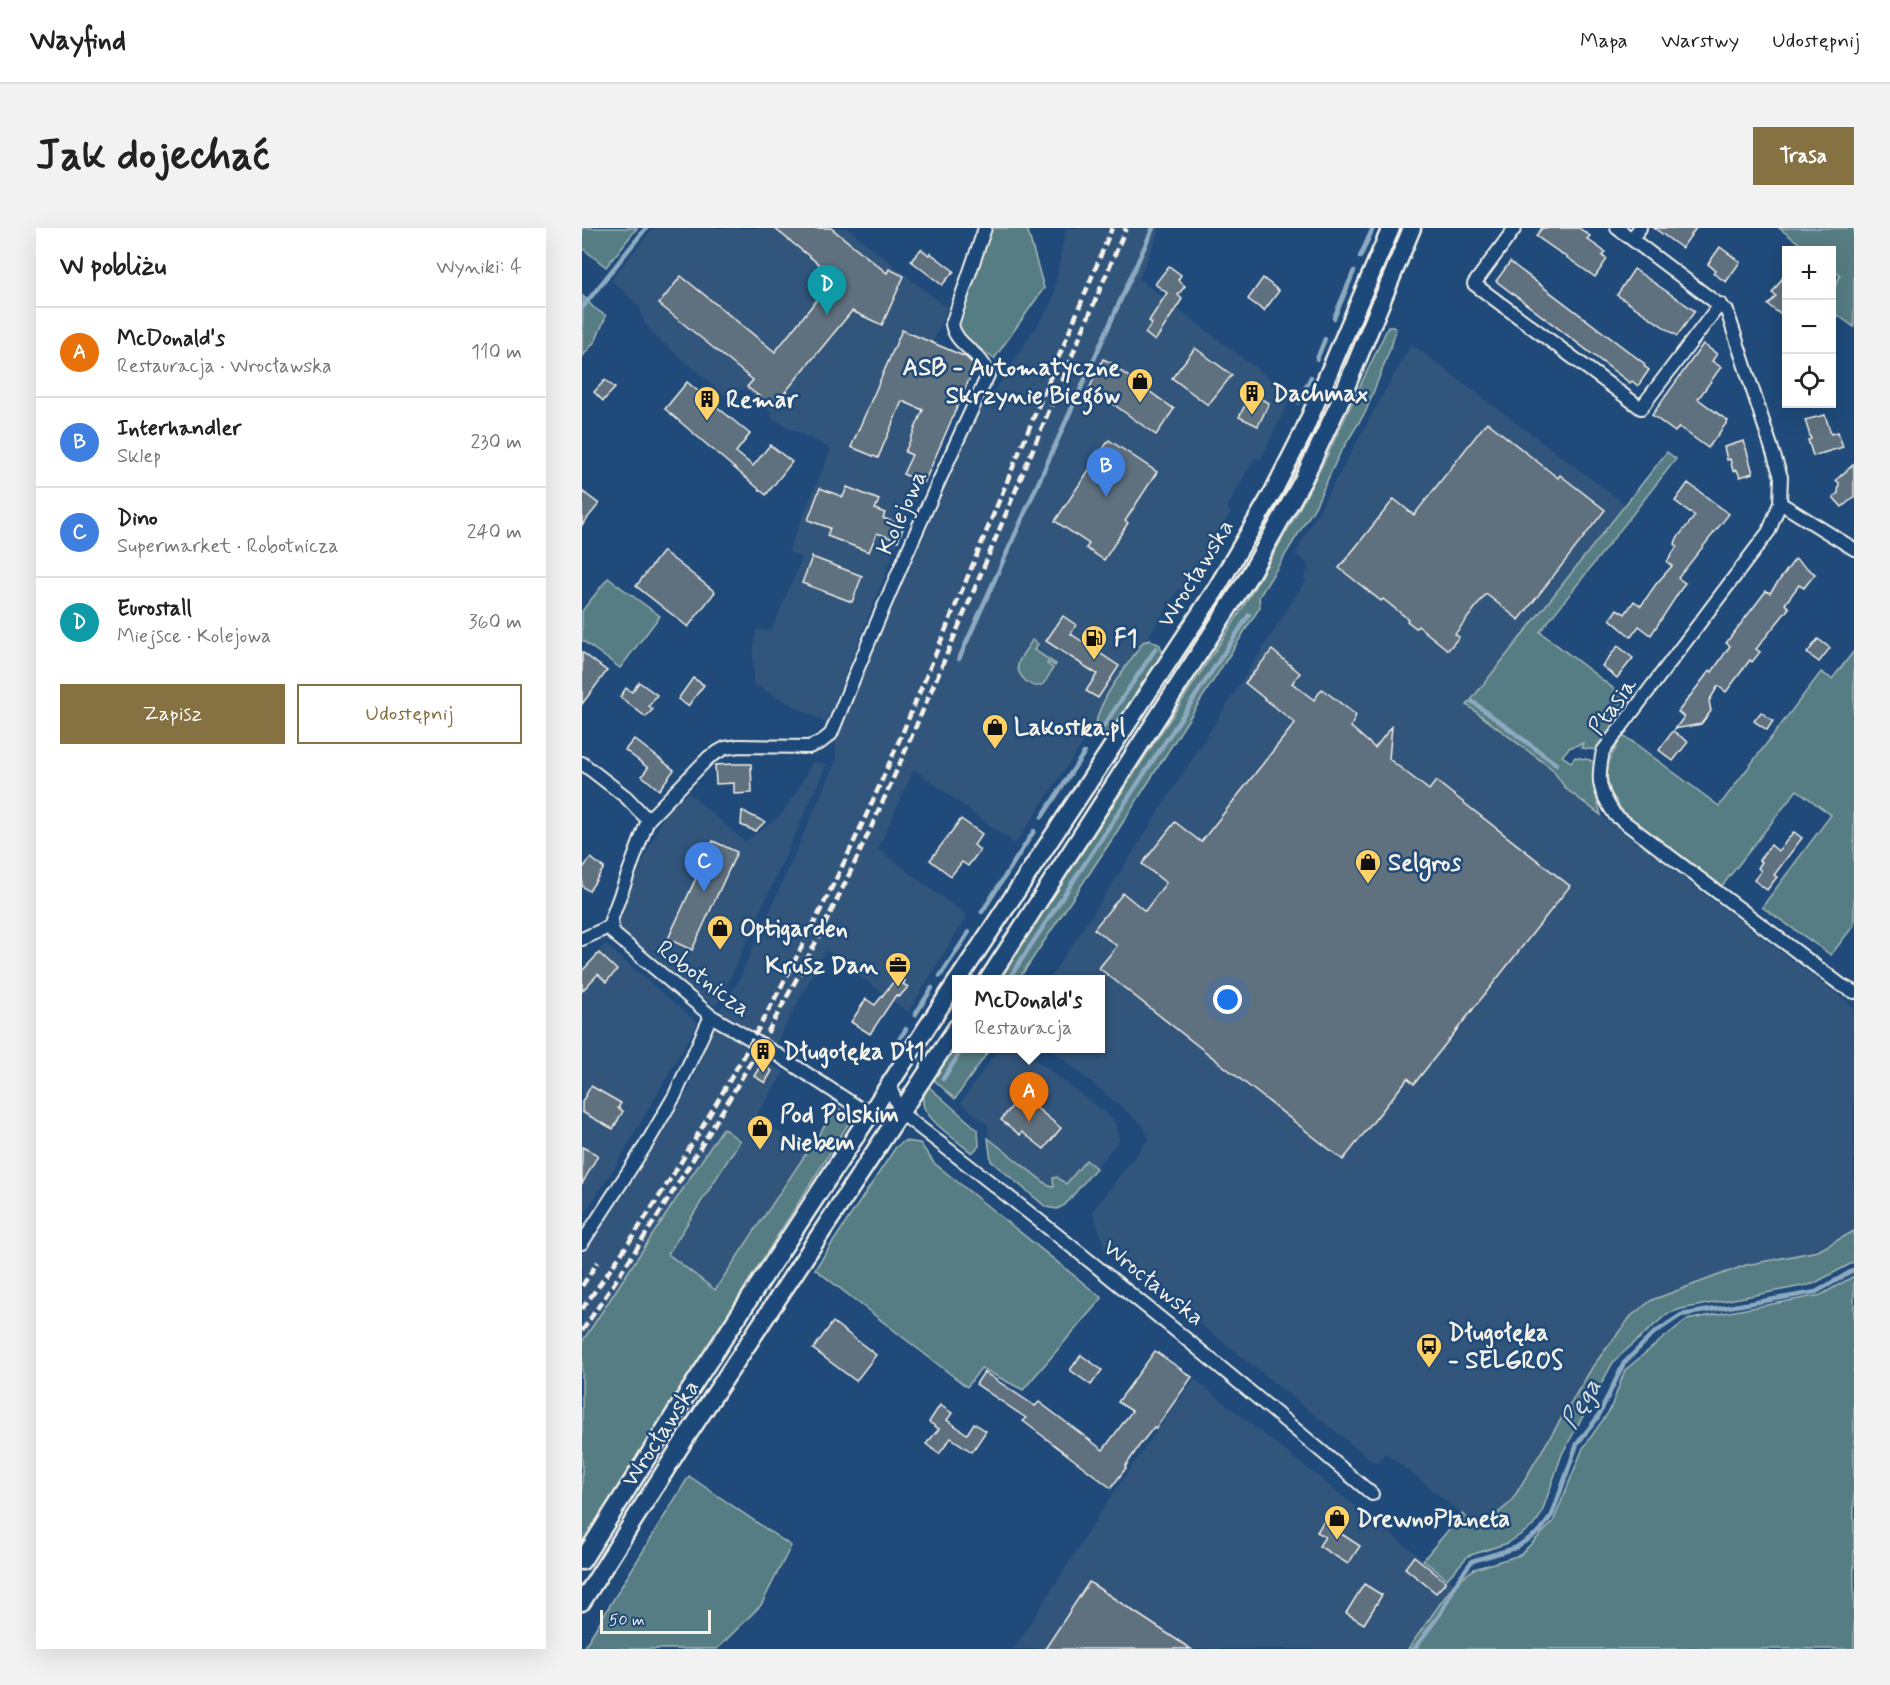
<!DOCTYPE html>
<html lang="pl">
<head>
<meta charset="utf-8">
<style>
	:root { --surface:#fff; --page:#f2f2f2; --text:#222; --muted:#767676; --line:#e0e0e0; --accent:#857141 }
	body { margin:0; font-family:Mynerve,sans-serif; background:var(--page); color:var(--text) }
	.controls { position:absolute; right:18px; top:18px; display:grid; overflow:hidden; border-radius:0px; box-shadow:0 6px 24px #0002 }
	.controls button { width:54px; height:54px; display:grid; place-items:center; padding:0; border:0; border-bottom:2px solid var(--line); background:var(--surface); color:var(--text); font:30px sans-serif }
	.scale { position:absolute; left:18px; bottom:15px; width:111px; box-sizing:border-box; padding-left:6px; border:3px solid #f4f1e8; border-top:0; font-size:16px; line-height:21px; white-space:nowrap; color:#f4f1e8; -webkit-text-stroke:4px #1f4a7a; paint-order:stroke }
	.you { position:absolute; left:646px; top:772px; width:21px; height:21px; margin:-15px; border:4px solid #fff; border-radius:50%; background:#1a73e8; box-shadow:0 0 0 9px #1a73e833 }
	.badge { display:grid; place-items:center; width:39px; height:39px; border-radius:50%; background:var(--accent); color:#fff; font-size:20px; font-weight:700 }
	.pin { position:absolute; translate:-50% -50px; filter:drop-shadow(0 2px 3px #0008) }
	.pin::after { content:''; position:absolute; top:32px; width:21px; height:18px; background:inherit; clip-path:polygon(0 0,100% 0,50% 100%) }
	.popup { position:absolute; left:370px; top:747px; width:153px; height:78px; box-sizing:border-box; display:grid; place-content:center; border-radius:0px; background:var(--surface); filter:drop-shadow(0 2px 4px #0005); font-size:20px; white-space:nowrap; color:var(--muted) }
	.popup b { font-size:22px; color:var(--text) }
	.popup::after { content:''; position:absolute; left:50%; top:100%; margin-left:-12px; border:12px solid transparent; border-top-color:var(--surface) }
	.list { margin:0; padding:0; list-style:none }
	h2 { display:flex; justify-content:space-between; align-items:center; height:78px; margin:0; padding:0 24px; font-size:26px }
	h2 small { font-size:20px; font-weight:400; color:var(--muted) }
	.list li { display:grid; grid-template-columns:39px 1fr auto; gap:18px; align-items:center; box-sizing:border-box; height:90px; padding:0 24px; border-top:2px solid var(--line) }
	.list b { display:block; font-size:22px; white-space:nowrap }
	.list p { margin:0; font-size:20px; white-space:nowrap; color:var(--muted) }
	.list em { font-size:20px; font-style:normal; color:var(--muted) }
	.actions { display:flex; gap:12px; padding:18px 24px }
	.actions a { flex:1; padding:14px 0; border:2px solid var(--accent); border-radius:0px; text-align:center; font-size:21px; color:var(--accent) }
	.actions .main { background:var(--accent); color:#fff }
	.icon { flex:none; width:33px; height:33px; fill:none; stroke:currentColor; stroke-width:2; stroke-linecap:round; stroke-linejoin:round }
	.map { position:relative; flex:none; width:1272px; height:1421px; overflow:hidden; border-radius:0px }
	header { display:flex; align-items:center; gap:36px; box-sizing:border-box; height:84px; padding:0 30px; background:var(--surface); border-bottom:2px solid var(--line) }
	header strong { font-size:28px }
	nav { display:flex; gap:33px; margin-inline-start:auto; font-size:21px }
	.intro { display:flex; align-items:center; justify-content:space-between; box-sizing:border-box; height:144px; padding:0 36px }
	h1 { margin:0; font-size:42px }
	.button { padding:15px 27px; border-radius:0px; background:var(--accent); color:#fff; font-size:21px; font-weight:700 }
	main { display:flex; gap:36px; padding:0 36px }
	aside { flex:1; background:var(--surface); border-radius:0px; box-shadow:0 6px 24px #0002 }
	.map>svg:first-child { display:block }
	.built { fill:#32557c }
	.green { fill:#577d83; stroke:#a6b7b6; stroke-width:1.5 }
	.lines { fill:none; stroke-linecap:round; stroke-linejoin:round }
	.stream { stroke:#8daac0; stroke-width:4.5 }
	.building { fill:#5e6f7f; stroke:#f4f1e8; stroke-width:1.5 }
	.minor-casing { stroke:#f4f1e8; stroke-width:16 }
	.secondary-casing { stroke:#f4f1e8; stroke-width:21 }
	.minor { stroke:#1f4a7a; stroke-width:12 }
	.secondary { stroke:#1f4a7a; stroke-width:16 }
	.rail { stroke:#f4f1e8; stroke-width:4.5; stroke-dasharray:9 4.5; stroke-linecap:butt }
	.labels { text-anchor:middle; stroke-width:5; stroke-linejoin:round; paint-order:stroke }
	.poi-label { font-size:24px; font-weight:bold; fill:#f4f1e8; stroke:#1f4a7a; text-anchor:start }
	.street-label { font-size:24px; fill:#f4f1e8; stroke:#1f4a7a }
	.water-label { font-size:26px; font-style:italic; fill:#dadfde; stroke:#1f4a7a }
</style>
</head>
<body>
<header>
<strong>Wayfind</strong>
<nav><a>Mapa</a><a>Warstwy</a><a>Udostępnij</a></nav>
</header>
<div class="intro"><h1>Jak dojechać</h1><a class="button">Trasa</a></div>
<main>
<aside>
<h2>W pobliżu<small>Wyniki: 4</small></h2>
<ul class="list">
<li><span class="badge" style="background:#e8710a">A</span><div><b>McDonald's</b><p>Restauracja · Wrocławska</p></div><em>110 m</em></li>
<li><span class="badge" style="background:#3f7fe0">B</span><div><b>Interhandler</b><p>Sklep</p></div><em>230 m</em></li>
<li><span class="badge" style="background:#3f7fe0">C</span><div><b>Dino</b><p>Supermarket · Robotnicza</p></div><em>240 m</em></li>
<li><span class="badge" style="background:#0f9aa8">D</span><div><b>Eurostall</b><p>Miejsce · Kolejowa</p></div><em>360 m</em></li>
</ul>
<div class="actions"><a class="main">Zapisz</a><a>Udostępnij</a></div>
</aside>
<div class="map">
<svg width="1272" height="1421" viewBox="0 0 1272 1421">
	<rect width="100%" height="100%" fill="#1f4a7a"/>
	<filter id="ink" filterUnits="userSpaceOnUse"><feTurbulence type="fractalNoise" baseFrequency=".0167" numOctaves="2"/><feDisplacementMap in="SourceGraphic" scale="12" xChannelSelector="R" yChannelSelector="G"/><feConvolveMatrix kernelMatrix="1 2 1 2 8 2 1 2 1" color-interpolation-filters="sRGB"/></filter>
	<g filter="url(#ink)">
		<g class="built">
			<polygon points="71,0 265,0 366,81 351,113 396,134 327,287 244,495 171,456 171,426 174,402 189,403 220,330 206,324 249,221 190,191 189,184 164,161 143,167 75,110 63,96 57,78 29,52"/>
			<polygon points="484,0 578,0 557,51 710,168 678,232 673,229 645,280 649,284 601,362 597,360 588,374 504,510 433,616 332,541 296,621 385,688 326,784 244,722 184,834 202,844 175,887 225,925 133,1062 85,1026 158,913 141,900 0,1114 0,1026 108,859 137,783 155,756 254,533 253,508 393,192 470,75"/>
			<polygon points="829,116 1043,276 885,477 971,541 984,561 1272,779 1272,1003 1236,1023 1164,1037 1070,1072 1011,1138 929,1274 898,1300 804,1225 794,1236 522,1019 511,983 566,911 563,899 469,821 519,820 519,752 467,752 543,637 724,352 722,350 727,337 713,326"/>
			<polygon points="230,534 245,536 138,772 133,778 104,757 32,698 82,587 106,564 163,614 199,587 216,561"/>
			<polygon points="23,716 116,795 33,939 0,990 0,741"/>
			<polygon points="416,821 440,821 527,888 533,895 537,912 483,977 475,981 464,979 409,933 406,897 379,875"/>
			<polygon points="612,1151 872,1356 826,1421 432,1421 527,1271"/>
		</g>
		<g class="green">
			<polygon points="0,0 55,0 24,39 0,20"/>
			<polygon points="408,0 445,0 462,60 412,131 383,109 377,97 388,59"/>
			<polygon points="1197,0 1272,0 1272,99 1250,83 1250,66 1258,47 1250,40 1250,22 1226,22"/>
			<polygon points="1,68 11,79 24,88 14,112 0,129"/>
			<polygon points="806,99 811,99 814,101 810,116 784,183 757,227 733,279 677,369 678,379 529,613 437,751 417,751 657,386 713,289 744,230"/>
			<polygon points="1085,224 1094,231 958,404 1049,474 1014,522 999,520 1001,515 987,520 980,528 989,534 993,529 1008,532 1012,535 1011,557 1019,587 984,561 970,541 885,477"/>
			<polygon points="26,350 78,388 38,440 0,412 0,383"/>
			<path d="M450,412L456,416L452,422L474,436L473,438L466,434L465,436L471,440C468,445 465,452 461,456C451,464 434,447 436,437C437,429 446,420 450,412Z"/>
			<path d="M568,412L578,417L581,427L527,510L521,509L514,503C511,477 547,436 561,414Z"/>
			<polygon points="1272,423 1272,697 1249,727 1180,679 1249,587 1215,562 1140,658 1041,584 1029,565 1025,549 1027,533 1040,508 1048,512 1137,578 1239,444 1250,451"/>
			<polygon points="375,814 375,820 408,821 373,871 353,853 353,847"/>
			<path d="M346,858L396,902L397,918L390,925C378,915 343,891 341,876C340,869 343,864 346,858Z"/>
			<polygon points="255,879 270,890 0,1317 0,1114 141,900 158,913 86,1026 133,1062"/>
			<polygon points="406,910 467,958 472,959 471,950 475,949 484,956 504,932 514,940 483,977 475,981 464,979 409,933"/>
			<polygon points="322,913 338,915 352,935 520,1070 441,1162 399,1140 385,1159 233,1041 314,919"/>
			<polygon points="1272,1003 1272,1034 1231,1056 1099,1081 1085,1086 1032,1133 980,1226 959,1287 951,1298 926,1315 886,1328 865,1351 841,1332 880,1286 898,1300 929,1274 1011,1138 1049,1088 1070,1072 1164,1037 1236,1023"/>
			<polygon points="1272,1048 1272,1421 826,1421 872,1356 892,1341 938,1327 971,1294 1001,1220 1028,1182 1043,1142 1079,1112 1104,1092 1239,1067"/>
			<polygon points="107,1248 209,1318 179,1377 135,1421 1,1421"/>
		</g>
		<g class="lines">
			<g class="stream">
				<polyline points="778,29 791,0"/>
				<polyline points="0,80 64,0"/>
				<polyline points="752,90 772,43"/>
				<polyline points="735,131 743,111"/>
				<polyline points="717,174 729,149"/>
				<polyline points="377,431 571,0"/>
				<polyline points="891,474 974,536"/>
				<polyline points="517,505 574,420"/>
				<polyline points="460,589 502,525"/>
				<polyline points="400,684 452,603"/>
				<polyline points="358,748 387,704"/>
				<polyline points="426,752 667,387"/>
				<polyline points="333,787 350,760"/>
				<polyline points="312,819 324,801"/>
				<polyline points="361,851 381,820"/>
				<polyline points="832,1421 858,1386 878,1349 890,1333 933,1320 958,1303 970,1287 995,1216 1016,1189 1042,1135 1072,1105 1099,1087 1234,1064 1272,1042"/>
			</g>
		</g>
		<g class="building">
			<polygon points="192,0 249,0 305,45 307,41 322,48 300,97 270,83 191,179 165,159 171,152 77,76 99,48 193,124 253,49"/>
			<polygon points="960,0 997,0 1008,8 1005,11 1023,24 1020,28 1025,31 1013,49 954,8"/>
			<polygon points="1072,0 1114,0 1100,20"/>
			<polygon points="1138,19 1158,34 1144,54 1131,45 1133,42 1126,36"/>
			<polygon points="339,21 347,27 348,25 372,43 360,57 329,33"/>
			<polygon points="928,34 1063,136 1062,138 1067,142 1056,158 1050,153 1048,155 914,53"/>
			<polygon points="587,38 599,47 596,52 603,58 596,67 600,71 573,113 563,105 570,95 567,93 585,65 573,56"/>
			<polygon points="1052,41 1113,83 1095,108 1035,67"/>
			<polygon points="1204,45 1204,77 1198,86 1186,77 1194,68 1190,65"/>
			<polygon points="681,50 697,63 682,83 666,71"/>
			<polygon points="320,102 384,129 393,138 342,255 321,246 330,227 323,224 341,182 320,173 296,230 269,219"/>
			<polygon points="1121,116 1135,126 1130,133 1139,139 1116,171 1146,193 1126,220 1097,199 1093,204 1070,187"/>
			<polygon points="613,120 650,147 626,177 590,150"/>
			<polygon points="521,131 534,137 533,139 592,181 574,207 520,168 513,178 503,170"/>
			<polygon points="23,152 33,160 21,173 12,164"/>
			<polygon points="105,154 168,206 154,224 171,238 188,217 210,234 184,267 83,181"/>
			<polygon points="669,166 687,175 676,198 657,189"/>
			<polygon points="1243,187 1249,206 1256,204 1261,219 1231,228 1226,212 1229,211 1223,192"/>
			<polygon points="905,194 976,250 978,247 1023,282 937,392 904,366 873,406 877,409 866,422 836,398 834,400 825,393 826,391 801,371 799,373 757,340 812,271 832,287"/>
			<polygon points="527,212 575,244 543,293 546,295 522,332 504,320 507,316 473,293"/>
			<polygon points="1162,213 1171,245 1158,249 1155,242 1151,243 1148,231 1145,232 1142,219"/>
			<polygon points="1272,236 1272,269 1260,279 1251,269 1256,265 1257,255 1254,252"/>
			<polygon points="1106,255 1147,286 1096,350 1103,355 1069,407 1057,398 1049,409 1028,391 1035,381 1043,386 1052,373 1059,378 1074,356 1090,338 1085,334 1095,318 1093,316 1095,310 1113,288 1093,273"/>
			<polygon points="265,259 297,272 293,281 303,285 301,290 322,298 316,313 295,305 287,324 245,308 248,300 226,292 238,260 261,269"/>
			<polygon points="0,263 17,276 0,297"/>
			<polygon points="81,323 133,364 106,399 54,358"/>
			<polygon points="230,329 280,348 270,374 220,355"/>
			<polygon points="1213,331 1233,346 1222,360 1217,357 1203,376 1207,380 1174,421 1178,424 1170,434 1168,432 1144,464 1136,458 1127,473 1129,483 1119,496 1093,501 1102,489 1096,484 1128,442 1130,444 1148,418 1144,415 1184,363 1188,365"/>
			<polygon points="481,388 494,397 489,406 537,438 516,470 504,463 515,446 464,413"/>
			<polygon points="1236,411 1248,420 1237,434 1225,425"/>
			<polygon points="1036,418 1051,430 1035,450 1020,438"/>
			<polygon points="690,422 718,445 710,455 732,472 740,461 774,487 769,499 793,520 810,498 807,531 847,562 854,553 988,658 832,856 826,850 761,932 517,740 535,718 512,701 541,665 563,683 584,655 560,636 593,594 619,614 713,495 663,455"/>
			<polygon points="0,424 25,443 0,476"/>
			<polygon points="111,450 122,457 106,478 96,471"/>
			<polygon points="57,454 75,467 67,478 71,481 64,489 38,469 44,460 50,464"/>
			<polygon points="1179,484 1191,493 1185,502 1172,493"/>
			<polygon points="1091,503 1106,514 1091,533 1077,522"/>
			<polygon points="52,511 92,542 77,562 60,548 66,540 43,522"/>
			<polygon points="151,536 169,536 170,565 152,566 152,555 134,556 133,537"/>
			<polygon points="160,583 183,594 173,603 159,597"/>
			<polygon points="379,591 400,606 392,617 398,622 386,638 380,634 369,648 348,632"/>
			<polygon points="1212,604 1220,610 1192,647 1195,649 1185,662 1172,652 1179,643 1176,640 1180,634 1177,632 1189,617 1196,623"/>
			<polygon points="131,613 155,624 110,722 86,711"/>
			<polygon points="9,630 22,640 7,663 0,658 0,641"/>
			<polygon points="17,725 35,742 24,754 16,746 0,763 0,743"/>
			<polygon points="316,748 323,753 321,756 326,759 317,769 314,767 288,806 269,794 284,771 293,777"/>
			<polygon points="179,837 190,843 183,855 172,848"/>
			<polygon points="9,858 39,875 36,880 41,883 31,901 0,884 0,874"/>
			<polygon points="439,867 479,900 462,921 440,904 438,907 419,892"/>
			<polygon points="0,919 16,927 0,956"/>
			<polygon points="251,1094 294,1127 274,1153 231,1121"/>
			<polygon points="573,1123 610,1149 574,1200 572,1199 557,1218 543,1239 544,1240 529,1260 441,1193 444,1190 394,1156 402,1144 453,1178 457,1174 521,1222 550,1183 536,1174"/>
			<polygon points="499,1127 520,1142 509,1157 488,1142"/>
			<polygon points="358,1177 370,1185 365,1192 385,1206 392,1195 404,1203 390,1224 369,1210 357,1226 344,1216 357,1201 347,1194"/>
			<polygon points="741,1294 778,1318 766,1336 737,1318 743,1309 735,1304"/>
			<polygon points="832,1328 864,1354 854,1365 823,1340"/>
			<polygon points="507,1354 609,1421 463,1421"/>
			<polygon points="782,1356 800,1367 782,1396 764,1385"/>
		</g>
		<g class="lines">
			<g class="minor-casing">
				<g id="minor">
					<polyline points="933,0 892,56 1059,180 1138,76"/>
					<path d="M1035,0L1145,83L1199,249L1198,275L1187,303L1021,523C1015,552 1016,562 1033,587L1259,757L1272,764"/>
					<polyline points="1050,10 1058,0"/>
					<polyline points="1198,275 1272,321"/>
					<polyline points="0,535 44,569 66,592"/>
					<polyline points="0,711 29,698"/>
					<path d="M307,857L319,885C479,1008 636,1135 790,1266"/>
					<path d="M319,885L288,887L193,825L129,788L31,705L29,692L66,592L127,529L143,520L157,518L227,519L239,514L249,506C298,384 350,265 406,147C402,125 373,118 370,96L403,0"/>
					<polyline points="0,1015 65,915 93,867 129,788"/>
				</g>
			</g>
			<g class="secondary-casing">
				<g id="secondary">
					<polyline points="376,752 633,363 691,264 721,205 809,0"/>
					<polyline points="406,752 667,348 721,252 757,176 830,0"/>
					<polyline points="0,1333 104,1168 375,753"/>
					<polyline points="0,1374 103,1211 375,799"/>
				</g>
			</g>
			<use href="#minor" class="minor"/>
			<use href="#secondary" class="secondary"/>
			<g class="rail">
				<polyline points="0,1058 16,1034"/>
				<path d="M0,1081C105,938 192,780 269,620C313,527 351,431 391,336C437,224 484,112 530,0"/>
				<path d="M0,1103C90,970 175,832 247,688C300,581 346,470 393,360C443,240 493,120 544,0"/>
			</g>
		</g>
	</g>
	<defs>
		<g id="shop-pin" transform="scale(1.35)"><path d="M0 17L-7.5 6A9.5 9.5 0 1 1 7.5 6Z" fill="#ffd166" stroke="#1f4a7a"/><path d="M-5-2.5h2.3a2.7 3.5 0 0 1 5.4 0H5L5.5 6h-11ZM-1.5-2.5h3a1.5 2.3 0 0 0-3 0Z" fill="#111"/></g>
		<g id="building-pin" transform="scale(1.35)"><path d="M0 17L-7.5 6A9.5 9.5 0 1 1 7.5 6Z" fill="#ffd166" stroke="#1f4a7a"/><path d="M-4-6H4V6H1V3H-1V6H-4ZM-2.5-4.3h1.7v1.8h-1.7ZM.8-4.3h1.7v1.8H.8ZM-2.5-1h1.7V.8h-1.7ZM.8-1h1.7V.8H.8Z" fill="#111"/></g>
		<g id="fuel-pin" transform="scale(1.35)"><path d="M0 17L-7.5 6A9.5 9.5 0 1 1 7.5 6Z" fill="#ffd166" stroke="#1f4a7a"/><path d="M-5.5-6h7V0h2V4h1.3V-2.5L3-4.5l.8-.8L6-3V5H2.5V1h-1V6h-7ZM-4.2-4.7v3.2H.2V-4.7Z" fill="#111"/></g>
		<g id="office-pin" transform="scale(1.35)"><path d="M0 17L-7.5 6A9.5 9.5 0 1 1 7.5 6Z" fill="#ffd166" stroke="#1f4a7a"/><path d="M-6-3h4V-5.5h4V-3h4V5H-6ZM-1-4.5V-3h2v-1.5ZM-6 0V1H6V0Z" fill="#111"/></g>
		<g id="bus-pin" transform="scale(1.35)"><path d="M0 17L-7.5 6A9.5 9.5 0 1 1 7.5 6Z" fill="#ffd166" stroke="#1f4a7a"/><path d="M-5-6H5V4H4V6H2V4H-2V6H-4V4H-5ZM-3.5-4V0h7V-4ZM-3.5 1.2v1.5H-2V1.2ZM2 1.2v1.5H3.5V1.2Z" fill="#111"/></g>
	</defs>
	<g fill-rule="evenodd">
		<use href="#shop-pin" x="558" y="153"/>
		<use href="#building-pin" x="670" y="165"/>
		<use href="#building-pin" x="125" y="171"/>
		<use href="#fuel-pin" x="512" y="410"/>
		<use href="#shop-pin" x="413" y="499"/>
		<use href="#shop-pin" x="786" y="634"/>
		<use href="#shop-pin" x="138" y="700"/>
		<use href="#office-pin" x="316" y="737"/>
		<use href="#building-pin" x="181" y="823"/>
		<use href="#shop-pin" x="178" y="900"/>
		<use href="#bus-pin" x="847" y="1118"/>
		<use href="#shop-pin" x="755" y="1290"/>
	</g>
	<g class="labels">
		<g class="poi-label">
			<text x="538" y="147" text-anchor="end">ASB - Automatyczne<tspan x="538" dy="28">Skrzynie Biegów</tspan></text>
			<text x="690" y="173">Dachmax</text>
			<text x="144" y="179">Remar</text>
			<text x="532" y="418">F1</text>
			<text x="432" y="507">Lakostka.pl</text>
			<text x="806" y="642">Selgros</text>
			<text x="158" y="708">Optigarden</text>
			<text x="296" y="745" text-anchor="end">Krusz Dan</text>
			<text x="201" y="831">Długołęka Dł1</text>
			<text x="198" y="894">Pod Polskim<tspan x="198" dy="28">Niebem</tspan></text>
			<text x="866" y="1112">Długołęka<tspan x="866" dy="28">- SELGROS</tspan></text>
			<text x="774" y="1298">DrewnoPlaneta</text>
		</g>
		<g class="street-label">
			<text transform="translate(319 284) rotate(-66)" y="8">Kolejowa</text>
			<text transform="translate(613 345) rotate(-58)" y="8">Wrocławska</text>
			<text transform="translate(1030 478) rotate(-54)" y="8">Ptasia</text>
			<text transform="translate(122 750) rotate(37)" y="8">Robotnicza</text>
			<text transform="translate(572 1054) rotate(39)" y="8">Wrocławska</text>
			<text transform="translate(78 1205) rotate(-57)" y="8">Wrocławska</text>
		</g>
		<g class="water-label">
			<text transform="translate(998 1175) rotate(-59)" y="9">Pęga</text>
		</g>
	</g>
</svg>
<div class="controls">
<button>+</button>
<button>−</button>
<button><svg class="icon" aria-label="locate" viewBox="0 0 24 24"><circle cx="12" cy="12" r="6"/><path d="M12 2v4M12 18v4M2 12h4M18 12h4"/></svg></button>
</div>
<div class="scale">50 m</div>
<div class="you"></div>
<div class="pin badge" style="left:447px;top:894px;background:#e8710a">A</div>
<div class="popup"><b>McDonald's</b>Restauracja</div>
<div class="pin badge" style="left:524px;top:269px;background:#3f7fe0">B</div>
<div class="pin badge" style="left:122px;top:664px;background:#3f7fe0">C</div>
<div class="pin badge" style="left:245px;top:87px;background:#0f9aa8">D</div>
</div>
</main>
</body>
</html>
